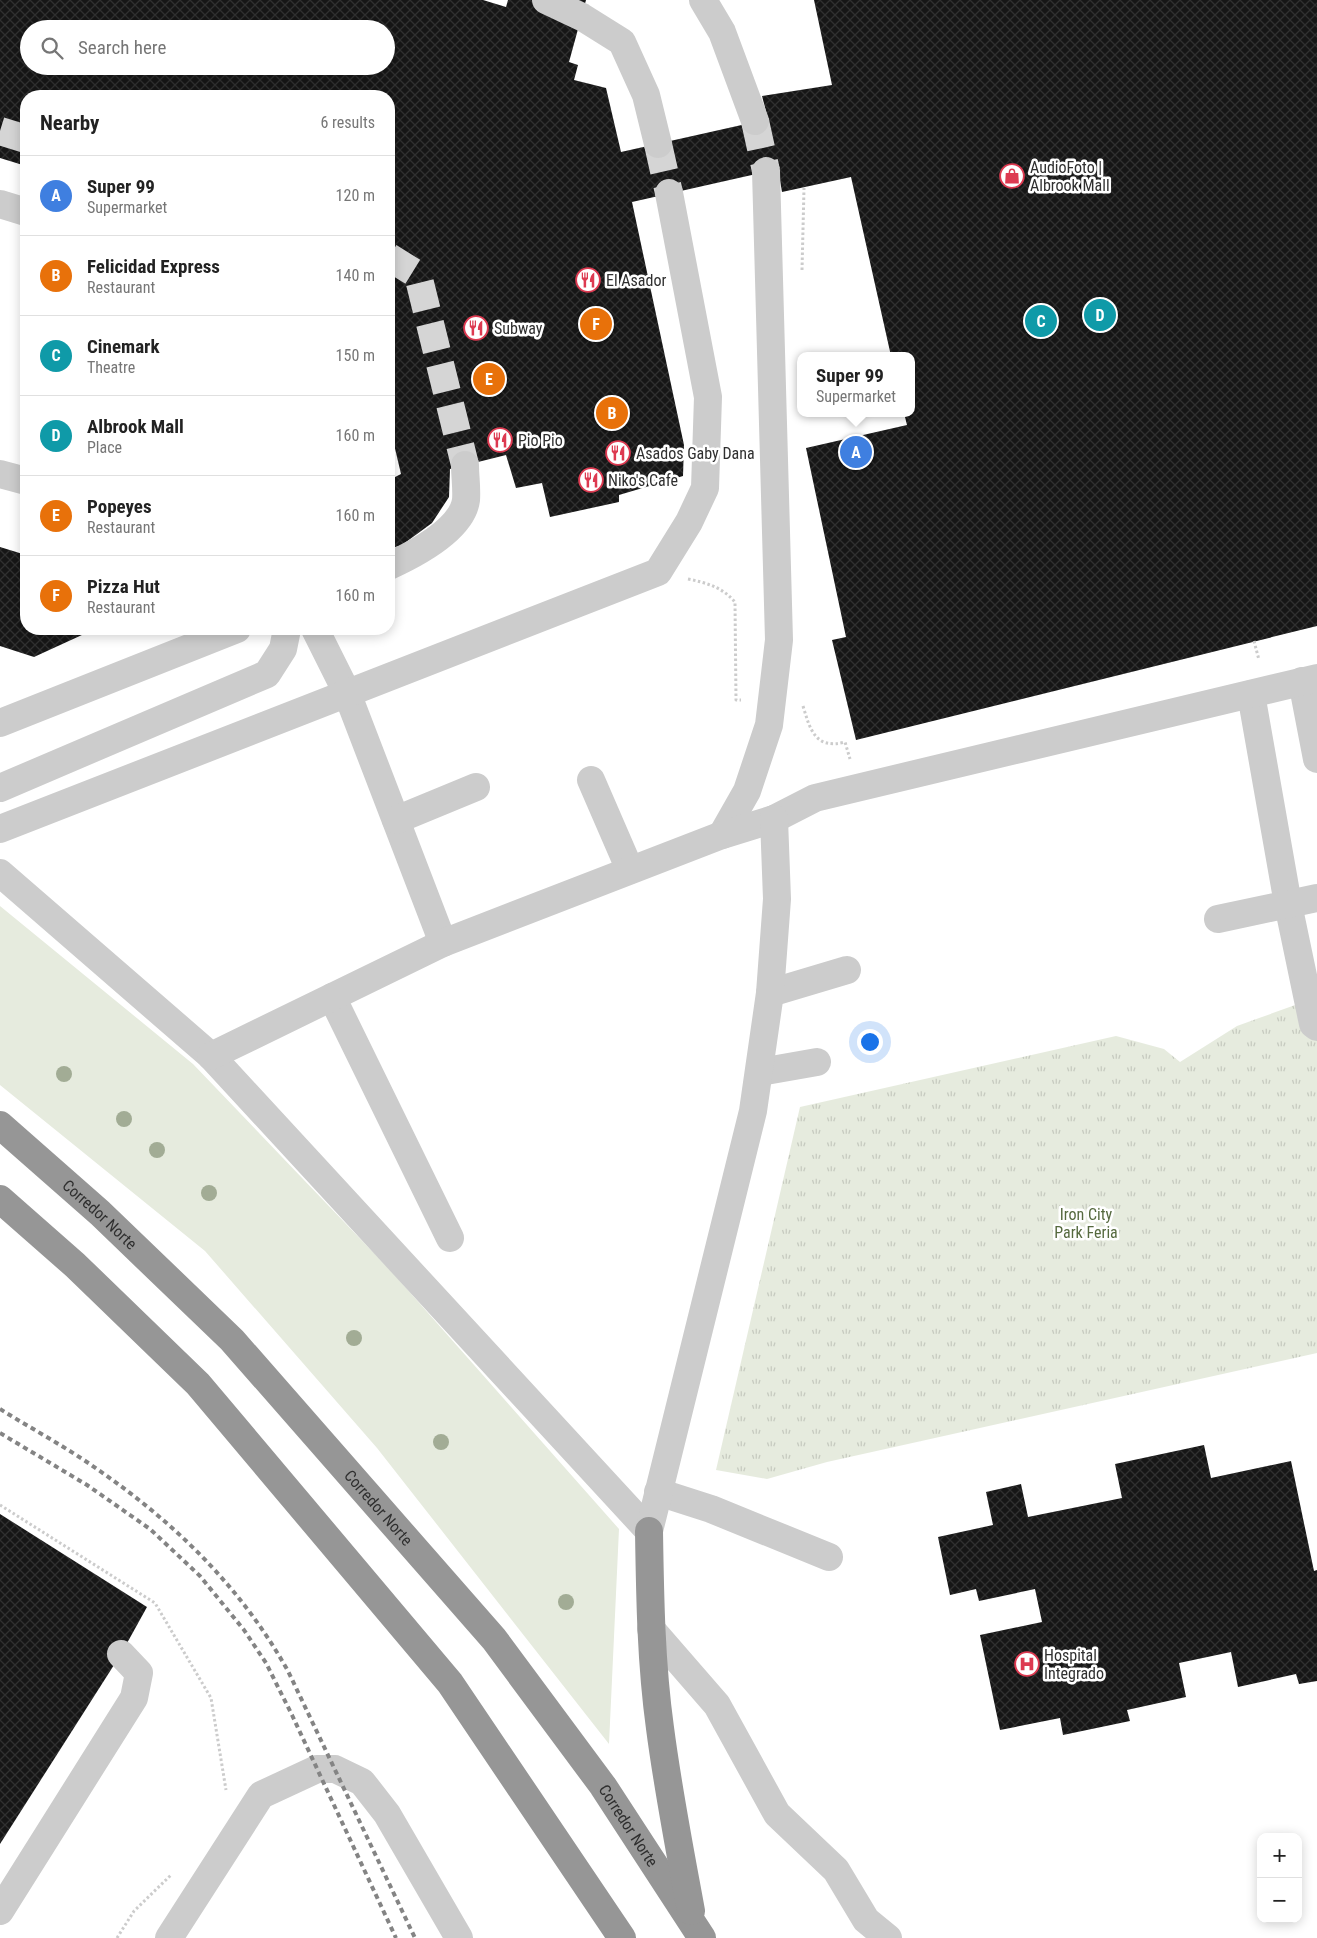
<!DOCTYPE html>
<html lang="en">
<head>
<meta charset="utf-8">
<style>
	:root { --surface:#fff; --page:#f6f6f6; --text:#222; --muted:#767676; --line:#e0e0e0; --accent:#ea580c }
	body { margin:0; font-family:"Roboto Condensed",sans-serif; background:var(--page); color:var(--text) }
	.controls { position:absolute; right:15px; bottom:15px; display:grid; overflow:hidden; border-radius:10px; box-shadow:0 2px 12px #0003 }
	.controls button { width:45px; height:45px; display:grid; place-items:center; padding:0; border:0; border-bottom:1px solid var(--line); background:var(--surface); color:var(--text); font:25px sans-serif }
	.you { position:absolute; left:869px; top:1041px; width:18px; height:18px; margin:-12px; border:4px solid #fff; border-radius:50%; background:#1a73e8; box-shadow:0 0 0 8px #1a73e833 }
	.badge { display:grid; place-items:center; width:32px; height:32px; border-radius:50%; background:var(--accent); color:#fff; font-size:16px; font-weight:700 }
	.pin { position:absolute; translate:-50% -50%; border:2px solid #fff; box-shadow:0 1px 5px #0006 }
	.popup { position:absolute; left:797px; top:352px; width:118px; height:65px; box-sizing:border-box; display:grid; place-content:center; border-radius:10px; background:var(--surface); filter:drop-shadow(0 1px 4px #0005); font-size:16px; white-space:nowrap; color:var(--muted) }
	.popup b { font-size:19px; color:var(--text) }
	.popup::after { content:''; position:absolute; left:50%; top:100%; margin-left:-10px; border:10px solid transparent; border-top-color:var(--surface) }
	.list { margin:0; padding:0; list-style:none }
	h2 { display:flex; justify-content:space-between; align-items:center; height:65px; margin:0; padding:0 20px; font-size:21px }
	h2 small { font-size:16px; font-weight:400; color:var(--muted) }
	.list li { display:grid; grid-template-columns:32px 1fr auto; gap:15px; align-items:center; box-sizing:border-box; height:80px; padding:0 20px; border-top:1px solid var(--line) }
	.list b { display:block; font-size:19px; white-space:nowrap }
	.list p { margin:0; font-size:16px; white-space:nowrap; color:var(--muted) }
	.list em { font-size:16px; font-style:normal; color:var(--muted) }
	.icon { flex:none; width:28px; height:28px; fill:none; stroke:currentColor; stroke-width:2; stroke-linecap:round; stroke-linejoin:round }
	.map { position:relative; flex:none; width:1317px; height:1938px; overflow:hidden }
	.search { position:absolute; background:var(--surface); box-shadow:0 2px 12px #0003; left:20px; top:20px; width:375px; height:55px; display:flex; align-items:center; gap:12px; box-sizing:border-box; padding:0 18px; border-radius:28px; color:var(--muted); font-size:19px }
	.panel { position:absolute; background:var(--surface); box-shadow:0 2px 12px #0003; left:20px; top:90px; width:375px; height:545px; border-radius:20px }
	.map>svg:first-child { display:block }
	.grass { fill:#e6ebde }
	.park { fill:url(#park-tufts) }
	.building { fill:url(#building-cross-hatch); fill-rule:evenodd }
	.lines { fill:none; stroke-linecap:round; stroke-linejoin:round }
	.minor-tunnel { stroke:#d5d5d5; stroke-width:28; stroke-dasharray:28 14; stroke-linecap:butt }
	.path { stroke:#ccc; stroke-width:3; stroke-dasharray:2.5 2.5; stroke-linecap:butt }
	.minor { stroke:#ccc; stroke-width:28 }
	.highway { stroke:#969696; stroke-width:28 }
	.rail { stroke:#848484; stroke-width:4; stroke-dasharray:5 4; stroke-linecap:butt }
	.tree { fill:#a2ac95 }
	.labels { text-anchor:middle; stroke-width:5; stroke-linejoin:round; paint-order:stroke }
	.poi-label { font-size:16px; fill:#2f2f2f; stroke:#fff; text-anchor:start }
	.street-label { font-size:16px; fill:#2f2f2f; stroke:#fff }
	.park-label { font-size:16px; fill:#55693e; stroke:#fff }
</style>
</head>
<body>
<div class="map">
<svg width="1317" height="1938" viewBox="0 0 1317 1938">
	<defs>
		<pattern id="park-tufts" width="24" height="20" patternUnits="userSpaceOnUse" patternTransform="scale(1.25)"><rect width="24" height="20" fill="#e6ebde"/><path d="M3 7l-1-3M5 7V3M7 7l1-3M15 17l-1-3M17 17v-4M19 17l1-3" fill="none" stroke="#c6cabf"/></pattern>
		<pattern id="building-cross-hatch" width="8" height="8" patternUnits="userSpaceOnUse" patternTransform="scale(1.25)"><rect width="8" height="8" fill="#161616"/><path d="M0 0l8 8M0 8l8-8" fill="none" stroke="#303030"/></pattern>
	</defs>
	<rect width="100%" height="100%" fill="#fff"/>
	<polygon class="grass" points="0,906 193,1064 391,1271 619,1529 609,1744 377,1448 205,1251 0,1085"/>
	<polygon class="park" points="1317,1000 1317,1353 827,1462 767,1479 716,1470 800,1107 1116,1036 1164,1049 1180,1062 1237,1026 1298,1004"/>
	<g class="building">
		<path d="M0,0H483L506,7L508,0H586L569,62L578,65L574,80L606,88L621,152L768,119L762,96L832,85L814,0H1317V626L856,740L832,640L846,637L806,448L907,425L904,413H911V356H891L851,177L782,192L778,169L632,202L684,445L683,476L619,495V502L550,517L542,483L516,488L506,455L450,469L449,497L432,523L402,545L389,549V480L401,474L389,423V96H26V166L0,158ZM29,29H386V66H29Z"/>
		<polygon points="0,547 26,555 26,629 95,629 34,657 0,646"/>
		<polygon points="1204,1445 1211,1478 1291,1461 1314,1571 1317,1570 1317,1681 1299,1684 1296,1674 1238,1687 1231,1652 1179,1663 1186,1697 1127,1710 1130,1721 1063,1735 1060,1718 1000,1730 980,1635 1042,1622 1035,1589 979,1601 976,1589 950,1595 938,1537 993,1525 986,1492 1021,1484 1028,1517 1122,1498 1115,1464"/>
		<polygon points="0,1514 147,1607 121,1654 0,1844"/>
	</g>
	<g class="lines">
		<g class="minor-tunnel">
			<polyline points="755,121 766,171"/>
			<polyline points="0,131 26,139"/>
			<polyline points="658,144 669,193"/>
			<polyline points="389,257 418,275 465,465"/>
		</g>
		<g class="path">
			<polyline points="802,270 804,188"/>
			<path d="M688,579C707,583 722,587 735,602L736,700H741"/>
			<polyline points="1254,641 1259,660"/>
			<path d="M803,706C810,729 815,750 845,742L850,759"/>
			<polyline points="0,1505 155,1603 211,1698 226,1790"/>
			<polyline points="117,1938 134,1911 171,1875"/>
		</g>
		<g class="minor">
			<polyline points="546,0 582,17 622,42 646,95 658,144"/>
			<polyline points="703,0 722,32 755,121"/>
			<polyline points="0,204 26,212"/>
			<polyline points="0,474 26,481"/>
			<path d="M389,566C413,555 462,530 466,500C467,489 465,476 465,465"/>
			<polyline points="315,629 347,693 443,943"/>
			<polyline points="1302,681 1317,759"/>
			<polyline points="1251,694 1288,904 1313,1024 1317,1027"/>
			<polyline points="0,723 237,629"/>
			<polyline points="591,780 630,870"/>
			<polyline points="0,788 267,674 283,649 287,629"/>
			<polyline points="396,820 476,787"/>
			<polyline points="0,829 658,572 689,522 705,488 708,397 669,193"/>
			<polyline points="722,835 747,791 769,725 779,640 766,171"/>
			<polyline points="0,873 211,1056 649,1531"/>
			<polyline points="1218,919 1317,898"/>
			<polyline points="770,993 847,970"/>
			<polyline points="332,997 450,1238"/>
			<polyline points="211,1056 443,943 722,835 774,819 815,798 1317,678"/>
			<polyline points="760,1072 817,1062"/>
			<polyline points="658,1492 711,1509 829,1557"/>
			<polyline points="649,1531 753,1111 770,993 777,899 774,819"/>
			<polyline points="651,1629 717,1705 777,1814 836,1870 866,1920 888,1938"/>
			<polyline points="0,1911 134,1698 139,1673 121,1654"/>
			<polyline points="169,1938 261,1795 317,1769 335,1769 362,1782 387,1814 459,1938"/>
		</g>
		<g class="highway">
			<path id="s1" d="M0,1125L100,1213L232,1340L494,1639L603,1786L702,1938"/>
			<polyline points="0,1199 75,1265 198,1384 450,1683 622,1938"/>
			<path d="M649,1531C650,1597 651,1663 660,1728C668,1790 680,1851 691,1911"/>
		</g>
		<g class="rail">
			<path d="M0,1409C32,1429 66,1447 97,1469C175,1523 241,1587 288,1671L415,1938"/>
			<polyline points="0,1433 87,1485 150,1529 200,1576 244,1630 266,1663 292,1715 396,1938"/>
		</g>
	</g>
	<g class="tree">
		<circle cx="64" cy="1074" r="8"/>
		<circle cx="124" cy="1119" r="8"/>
		<circle cx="157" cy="1150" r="8"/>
		<circle cx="209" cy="1193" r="8"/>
		<circle cx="354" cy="1338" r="8"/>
		<circle cx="441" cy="1442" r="8"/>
		<circle cx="566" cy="1602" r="8"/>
	</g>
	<defs>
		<g id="shop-ring" transform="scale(1.25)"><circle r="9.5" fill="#fff" stroke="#dd3a51" stroke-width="1.5"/><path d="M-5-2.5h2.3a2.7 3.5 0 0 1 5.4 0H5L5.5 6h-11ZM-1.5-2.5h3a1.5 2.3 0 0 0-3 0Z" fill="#dd3a51"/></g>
		<g id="restaurant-ring" transform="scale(1.25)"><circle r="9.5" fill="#fff" stroke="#dd3a51" stroke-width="1.5"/><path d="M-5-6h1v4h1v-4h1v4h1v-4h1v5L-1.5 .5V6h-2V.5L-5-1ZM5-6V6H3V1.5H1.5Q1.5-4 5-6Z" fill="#dd3a51"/></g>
		<g id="hospital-ring" transform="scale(1.25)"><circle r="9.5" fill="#fff" stroke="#dd3a51" stroke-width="1.5"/><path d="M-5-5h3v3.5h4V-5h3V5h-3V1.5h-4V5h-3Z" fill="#dd3a51"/></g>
	</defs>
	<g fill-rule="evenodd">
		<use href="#shop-ring" x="1012" y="176"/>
		<use href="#restaurant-ring" x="588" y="280"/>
		<use href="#restaurant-ring" x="476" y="328"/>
		<use href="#restaurant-ring" x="500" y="440"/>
		<use href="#restaurant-ring" x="618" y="453"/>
		<use href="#restaurant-ring" x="591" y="480"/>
		<use href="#hospital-ring" x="1027" y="1664"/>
	</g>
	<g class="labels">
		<g class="poi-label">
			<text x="1030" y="173">AudioFoto |<tspan x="1030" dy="18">Albrook Mall</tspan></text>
			<text x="606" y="286">El Asador</text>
			<text x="494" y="334">Subway</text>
			<text x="518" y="446">Pio Pio</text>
			<text x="636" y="459">Asados Gaby Dana</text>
			<text x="608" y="486">Niko's Cafe</text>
			<text x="1044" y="1661">Hospital<tspan x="1044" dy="18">Integrado</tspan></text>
		</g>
		<g class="street-label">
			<text dy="6" stroke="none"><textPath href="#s1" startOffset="134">Corredor Norte</textPath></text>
			<text dy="6" stroke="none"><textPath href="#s1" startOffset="539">Corredor Norte</textPath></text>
			<text dy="6" stroke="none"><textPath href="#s1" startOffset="944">Corredor Norte</textPath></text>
		</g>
		<g class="park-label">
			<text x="1086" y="1220">Iron City<tspan x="1086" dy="18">Park Feria</tspan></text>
		</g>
	</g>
</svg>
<div class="controls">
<button>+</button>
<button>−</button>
</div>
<div class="you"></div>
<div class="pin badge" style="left:856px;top:452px;background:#3f7fe0">A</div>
<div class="popup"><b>Super 99</b>Supermarket</div>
<div class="pin badge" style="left:612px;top:413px;background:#e8710a">B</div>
<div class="pin badge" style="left:1041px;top:321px;background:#0f9aa8">C</div>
<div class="pin badge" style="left:1100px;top:315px;background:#0f9aa8">D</div>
<div class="pin badge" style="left:489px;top:379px;background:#e8710a">E</div>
<div class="pin badge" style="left:596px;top:324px;background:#e8710a">F</div>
<div class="search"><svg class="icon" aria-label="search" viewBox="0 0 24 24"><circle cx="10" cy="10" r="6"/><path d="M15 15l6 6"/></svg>Search here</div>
<section class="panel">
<h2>Nearby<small>6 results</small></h2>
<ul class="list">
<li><span class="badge" style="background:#3f7fe0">A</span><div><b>Super 99</b><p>Supermarket</p></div><em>120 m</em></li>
<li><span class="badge" style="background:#e8710a">B</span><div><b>Felicidad Express</b><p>Restaurant</p></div><em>140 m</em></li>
<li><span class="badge" style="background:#0f9aa8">C</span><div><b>Cinemark</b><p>Theatre</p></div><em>150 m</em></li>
<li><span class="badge" style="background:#0f9aa8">D</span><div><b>Albrook Mall</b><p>Place</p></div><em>160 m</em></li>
<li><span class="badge" style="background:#e8710a">E</span><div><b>Popeyes</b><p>Restaurant</p></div><em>160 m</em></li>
<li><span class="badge" style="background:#e8710a">F</span><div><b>Pizza Hut</b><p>Restaurant</p></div><em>160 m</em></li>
</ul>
</section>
</div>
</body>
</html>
